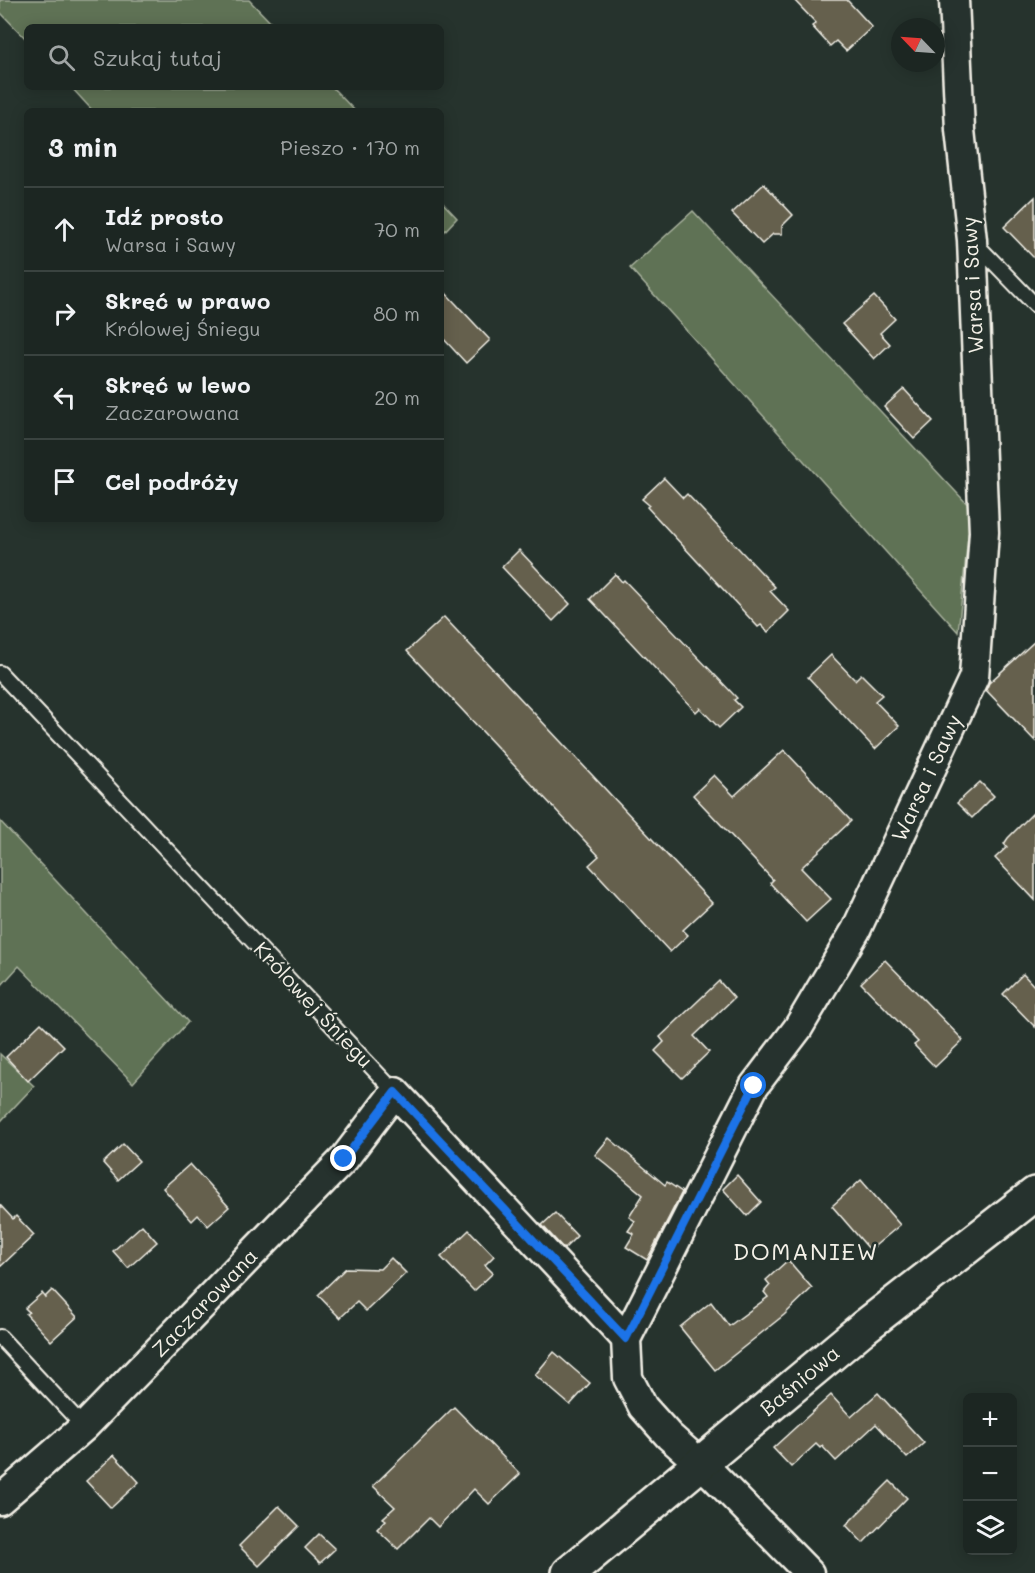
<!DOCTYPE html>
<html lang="pl">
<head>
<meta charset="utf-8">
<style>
	:root { --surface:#1c2622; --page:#252e2a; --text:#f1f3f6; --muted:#a0a5a5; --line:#3a4340 }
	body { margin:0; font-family:Mali,sans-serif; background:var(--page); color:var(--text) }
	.controls { position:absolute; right:18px; bottom:18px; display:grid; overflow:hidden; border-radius:9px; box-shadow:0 3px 15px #0003 }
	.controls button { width:54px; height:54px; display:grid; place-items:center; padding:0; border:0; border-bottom:2px solid var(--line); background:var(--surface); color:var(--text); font:30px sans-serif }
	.compass { position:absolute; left:891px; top:18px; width:54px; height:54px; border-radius:50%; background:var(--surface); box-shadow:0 3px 15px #0003; rotate:295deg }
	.stop { position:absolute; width:18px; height:18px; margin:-14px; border:4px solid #1a73e8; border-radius:50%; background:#fff }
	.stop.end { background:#1a73e8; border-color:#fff; box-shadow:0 2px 6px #0008 }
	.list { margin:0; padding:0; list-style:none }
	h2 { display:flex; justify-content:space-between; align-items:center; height:78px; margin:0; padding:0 24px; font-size:26px }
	h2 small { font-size:20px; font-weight:400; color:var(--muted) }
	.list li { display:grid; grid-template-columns:39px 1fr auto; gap:18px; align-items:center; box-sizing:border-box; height:84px; padding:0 24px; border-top:2px solid var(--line) }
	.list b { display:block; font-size:22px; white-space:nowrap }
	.list p { margin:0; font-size:20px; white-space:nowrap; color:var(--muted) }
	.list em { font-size:20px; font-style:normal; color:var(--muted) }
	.icon { flex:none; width:33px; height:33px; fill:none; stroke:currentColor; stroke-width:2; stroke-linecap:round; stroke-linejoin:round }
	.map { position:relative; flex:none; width:1035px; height:1573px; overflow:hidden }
	.search { position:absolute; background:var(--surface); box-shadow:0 3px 15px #0003; left:24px; top:24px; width:420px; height:66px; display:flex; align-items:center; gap:15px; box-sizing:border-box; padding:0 21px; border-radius:9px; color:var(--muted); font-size:22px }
	.panel { position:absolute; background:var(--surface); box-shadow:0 3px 15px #0003; left:24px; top:108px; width:420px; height:414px; border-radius:9px }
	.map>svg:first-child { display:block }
	.green { fill:#5e7255; stroke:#a9b29e; stroke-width:1.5 }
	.building { fill:#65614e; stroke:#f4f1e8; stroke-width:1.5 }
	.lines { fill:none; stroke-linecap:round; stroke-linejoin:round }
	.lane-casing { stroke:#f4f1e8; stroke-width:18 }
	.street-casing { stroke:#f4f1e8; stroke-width:33 }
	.secondary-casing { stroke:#f4f1e8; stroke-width:38 }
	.lane { stroke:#26332d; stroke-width:14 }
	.street { stroke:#26332d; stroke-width:28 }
	.secondary { stroke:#26332d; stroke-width:33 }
	.route { stroke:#1a73e8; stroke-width:8 }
	.labels { text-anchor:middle; stroke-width:5; stroke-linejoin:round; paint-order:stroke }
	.street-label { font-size:21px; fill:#f4f1e8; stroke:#26332d }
	.quarter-label { font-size:24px; letter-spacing:1.5px; fill:#f4f1e8; stroke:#26332d }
</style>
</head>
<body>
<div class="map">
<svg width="1035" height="1573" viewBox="0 0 1035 1573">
	<rect width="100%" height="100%" fill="#26332d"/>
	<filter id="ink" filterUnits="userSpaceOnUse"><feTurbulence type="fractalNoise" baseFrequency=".0167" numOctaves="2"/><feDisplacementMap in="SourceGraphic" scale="12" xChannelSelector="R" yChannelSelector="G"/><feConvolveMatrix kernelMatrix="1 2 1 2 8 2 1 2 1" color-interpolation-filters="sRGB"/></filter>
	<g filter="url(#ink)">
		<g class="green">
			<polygon points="0,0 249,0 275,27 27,27 27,40 0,12"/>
			<polygon points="71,87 332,87 355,111 93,111"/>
			<polygon points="441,201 457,218 441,235"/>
			<polygon points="693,211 971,508 958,632 630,268"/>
			<polygon points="0,821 188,1022 133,1083 19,966 0,987"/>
			<polygon points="0,1054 34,1086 0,1122"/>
		</g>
		<g class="building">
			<polygon points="794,0 847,0 872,27 846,51 836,41 830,46 812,26 816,23"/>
			<polygon points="764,184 793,215 782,226 782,234 773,234 762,244 732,213"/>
			<polygon points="1035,197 1035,259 1004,227"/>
			<polygon points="441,288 490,340 466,363 441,336"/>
			<polygon points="874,296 895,319 880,333 890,344 874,359 842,324"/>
			<polygon points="904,389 933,421 914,439 884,407"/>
			<polygon points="664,478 683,498 687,494 775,587 770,591 789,611 768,632 761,625 758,627 647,507 649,505 642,499"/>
			<polygon points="519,550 570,604 553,621 502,567"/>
			<polygon points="615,574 622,582 624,580 737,698 734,700 741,707 719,728 700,708 696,712 590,599"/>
			<polygon points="444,617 712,903 683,930 688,935 670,952 589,865 599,856 407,651"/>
			<polygon points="1035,641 1035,741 986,690 989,683"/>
			<polygon points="831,655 855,680 861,674 882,695 875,701 899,726 875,749 808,677"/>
			<polygon points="784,750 851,821 801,868 831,899 806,922 770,883 773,880 693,795 714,775 734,796"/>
			<polygon points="980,782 994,796 972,818 957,803"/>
			<polygon points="1035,811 1035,900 995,858 1007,847 1004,844 1008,838"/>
			<polygon points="885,960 963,1040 935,1067 914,1045 918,1042 861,983"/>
			<polygon points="1023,974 1035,987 1035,1027 1003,994"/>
			<polygon points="719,981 734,998 694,1036 709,1052 682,1078 655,1051 664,1042 660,1037"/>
			<polygon points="41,1023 64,1046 28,1081 6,1057"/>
			<polygon points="609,1138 665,1185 667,1182 682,1192 647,1260 626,1247 634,1234 628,1231 635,1221 629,1217 643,1195 595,1155"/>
			<polygon points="123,1144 139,1161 118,1180 103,1163"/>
			<polygon points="190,1164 229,1207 208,1226 198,1215 192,1221 163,1188"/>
			<polygon points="737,1175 761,1202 747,1216 723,1189"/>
			<polygon points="861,1180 900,1225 870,1250 832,1206"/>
			<polygon points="0,1205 13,1219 16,1216 34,1235 0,1267"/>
			<polygon points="555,1213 577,1236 564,1249 542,1225"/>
			<polygon points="142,1225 157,1242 128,1268 113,1251"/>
			<polygon points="469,1230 494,1256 485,1265 493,1273 474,1291 441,1257"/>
			<polygon points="391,1258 406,1273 366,1311 357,1302 340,1318 318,1295 346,1268 380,1269"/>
			<polygon points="788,1260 812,1288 784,1315 715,1370 680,1327 711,1302 729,1326 768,1297 764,1292 770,1285 766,1280"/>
			<polygon points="52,1290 77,1317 51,1341 26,1314 29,1312 25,1308 42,1293 45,1297"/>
			<polygon points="554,1352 590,1383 570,1405 535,1375"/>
			<polygon points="878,1393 924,1443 907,1458 876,1424 836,1461 822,1446 820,1448 816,1444 791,1467 773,1448 831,1395 851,1417"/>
			<polygon points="454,1407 520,1474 489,1504 474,1489 438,1527 429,1518 398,1549 377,1529 386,1520 383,1518 395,1507 373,1486"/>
			<polygon points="114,1455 139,1482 111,1508 86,1481"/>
			<polygon points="890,1481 907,1498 863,1543 846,1525"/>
			<polygon points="279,1506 299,1526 259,1566 239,1546"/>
			<polygon points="319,1534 335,1549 320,1563 305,1548"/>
		</g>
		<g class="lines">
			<g class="lane-casing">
				<g id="lane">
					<polyline points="974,242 1035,305"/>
					<polyline points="0,673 395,1092"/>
					<polyline points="0,1337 84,1427"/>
				</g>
			</g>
			<g class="street-casing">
				<g id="street">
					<polyline points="0,1500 84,1427 344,1159 395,1092 626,1339"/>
					<polyline points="809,1573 713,1475 669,1436 643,1407 628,1378 626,1339 754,1086 798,1028 856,930 974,677 984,532 972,240 960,130 954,0"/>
				</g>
			</g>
			<g class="secondary-casing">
				<polyline id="secondary" points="569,1573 863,1328 1035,1194"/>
			</g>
			<use href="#lane" class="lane"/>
			<use href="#street" class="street"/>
			<use href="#secondary" class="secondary"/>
		</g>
	</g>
	<g class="lines" filter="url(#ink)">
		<polyline class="route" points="344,1159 395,1092 626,1339 754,1086"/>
	</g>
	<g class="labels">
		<g class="street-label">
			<text transform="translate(973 285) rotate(-93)" y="7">Warsa i Sawy</text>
			<text transform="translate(927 778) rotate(-65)" y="7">Warsa i Sawy</text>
			<text transform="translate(313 1005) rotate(47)" y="7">Królowej Śniegu</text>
			<text transform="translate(205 1303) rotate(-46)" y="7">Zaczarowana</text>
			<text transform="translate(800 1381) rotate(-40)" y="7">Baśniowa</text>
		</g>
		<g class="quarter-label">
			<text x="806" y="1260">DOMANIEW</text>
		</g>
	</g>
</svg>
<div class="controls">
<button>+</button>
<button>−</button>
<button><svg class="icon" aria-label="layers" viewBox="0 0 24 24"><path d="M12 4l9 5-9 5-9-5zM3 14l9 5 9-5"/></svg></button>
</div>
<svg class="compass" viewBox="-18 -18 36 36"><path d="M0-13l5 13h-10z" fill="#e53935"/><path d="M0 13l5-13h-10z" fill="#a0a5a5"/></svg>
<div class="stop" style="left:754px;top:1086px"></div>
<div class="stop end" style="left:344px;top:1159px"></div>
<div class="search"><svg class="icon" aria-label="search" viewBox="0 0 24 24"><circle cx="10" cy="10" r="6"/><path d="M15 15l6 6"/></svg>Szukaj tutaj</div>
<section class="panel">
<h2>3 min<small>Pieszo · 170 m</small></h2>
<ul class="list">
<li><svg class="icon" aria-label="ahead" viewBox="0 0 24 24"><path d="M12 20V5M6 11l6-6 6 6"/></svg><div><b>Idź prosto</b><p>Warsa i Sawy</p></div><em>70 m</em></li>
<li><svg class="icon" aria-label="right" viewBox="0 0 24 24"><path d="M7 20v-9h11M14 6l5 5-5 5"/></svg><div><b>Skręć w prawo</b><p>Królowej Śniegu</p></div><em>80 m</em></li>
<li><svg class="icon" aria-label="left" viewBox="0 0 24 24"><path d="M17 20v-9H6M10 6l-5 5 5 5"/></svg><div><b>Skręć w lewo</b><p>Zaczarowana</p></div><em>20 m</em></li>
<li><svg class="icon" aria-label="arrive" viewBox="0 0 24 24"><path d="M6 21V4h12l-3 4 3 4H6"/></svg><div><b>Cel podróży</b></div></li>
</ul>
</section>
</div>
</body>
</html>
